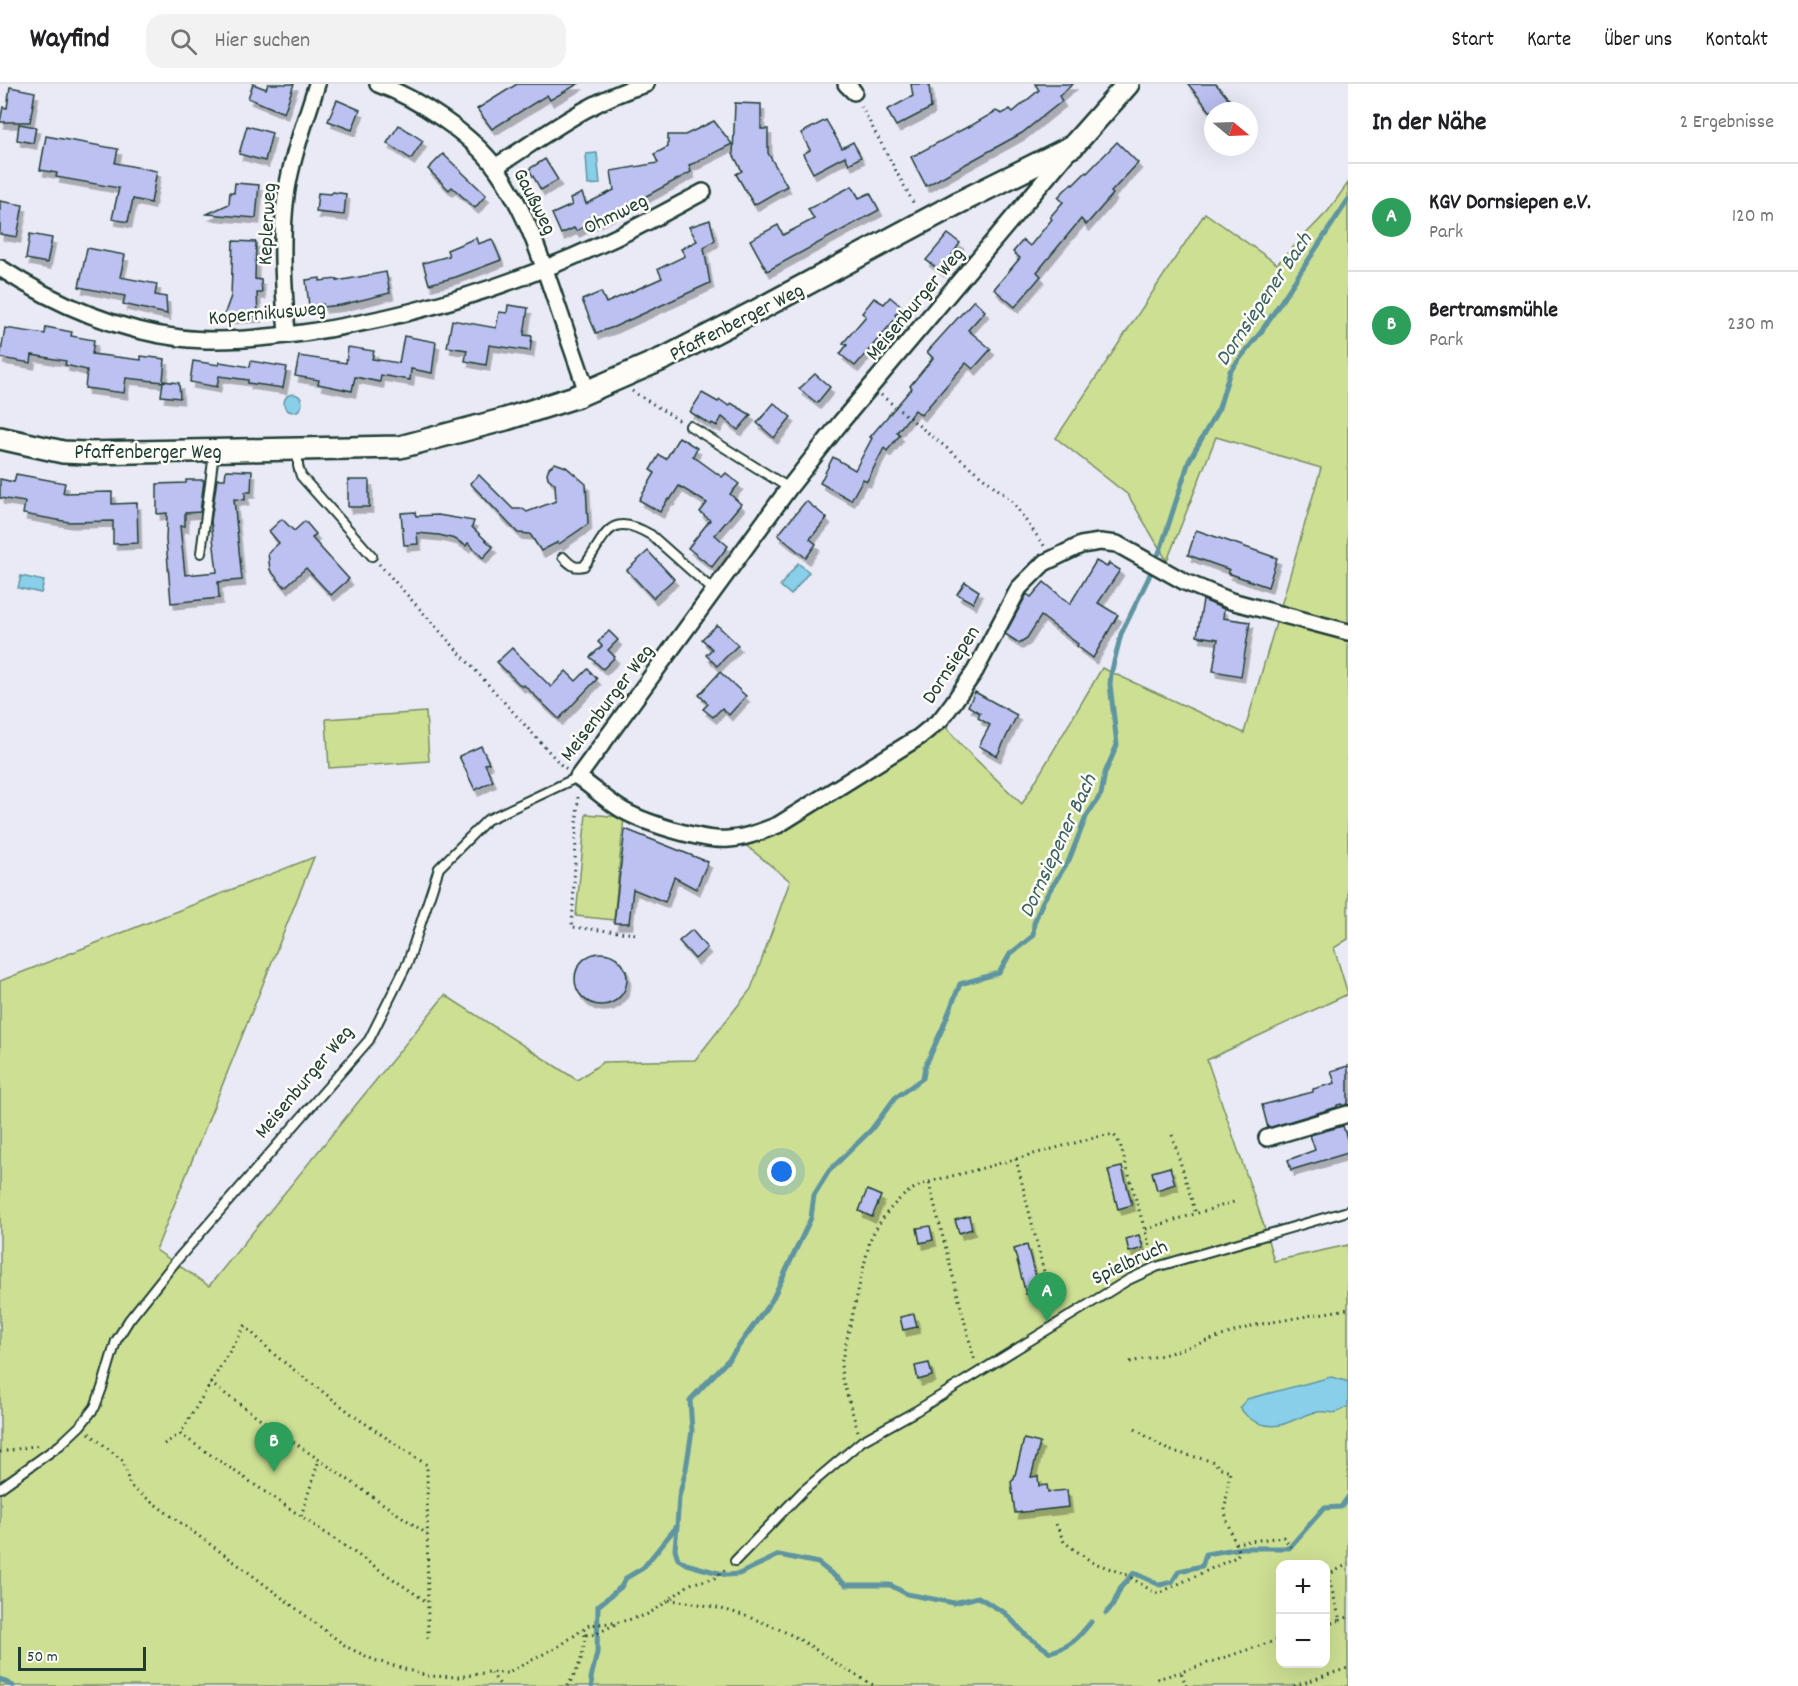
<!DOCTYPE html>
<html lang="de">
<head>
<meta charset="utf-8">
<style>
	:root { --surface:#fff; --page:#f2f2f2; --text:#202124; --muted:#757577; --line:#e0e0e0; --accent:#d1495b }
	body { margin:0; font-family:Dekko,sans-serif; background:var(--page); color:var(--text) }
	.controls { position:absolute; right:18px; bottom:18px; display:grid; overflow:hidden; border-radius:12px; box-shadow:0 6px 24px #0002 }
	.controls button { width:54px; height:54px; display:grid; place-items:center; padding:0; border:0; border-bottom:2px solid var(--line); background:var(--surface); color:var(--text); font:30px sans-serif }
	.compass { position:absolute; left:1204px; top:18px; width:54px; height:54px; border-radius:50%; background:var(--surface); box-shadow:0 6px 24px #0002; rotate:109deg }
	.scale { position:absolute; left:18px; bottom:15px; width:128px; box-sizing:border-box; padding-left:6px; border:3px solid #1f3d34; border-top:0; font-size:16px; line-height:21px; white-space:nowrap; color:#1f3d34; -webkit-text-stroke:4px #fdfcf7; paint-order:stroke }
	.you { position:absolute; left:782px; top:1088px; width:21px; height:21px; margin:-15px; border:4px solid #fff; border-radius:50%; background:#1a73e8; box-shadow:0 0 0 9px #1a73e833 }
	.badge { display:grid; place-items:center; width:39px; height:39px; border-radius:50%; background:var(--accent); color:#fff; font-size:20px; font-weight:700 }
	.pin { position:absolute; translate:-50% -50px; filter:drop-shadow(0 2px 3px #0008) }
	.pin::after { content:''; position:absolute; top:32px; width:21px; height:18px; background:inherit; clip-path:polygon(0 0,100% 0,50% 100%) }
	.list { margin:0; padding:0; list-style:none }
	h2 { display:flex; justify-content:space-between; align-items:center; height:78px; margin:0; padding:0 24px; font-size:26px }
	h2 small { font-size:20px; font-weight:400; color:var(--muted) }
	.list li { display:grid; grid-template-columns:39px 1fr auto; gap:18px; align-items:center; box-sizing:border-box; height:108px; padding:0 24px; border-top:2px solid var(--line) }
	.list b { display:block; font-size:22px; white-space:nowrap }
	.list p { margin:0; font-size:20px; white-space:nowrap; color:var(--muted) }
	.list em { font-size:20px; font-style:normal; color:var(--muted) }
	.icon { flex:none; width:33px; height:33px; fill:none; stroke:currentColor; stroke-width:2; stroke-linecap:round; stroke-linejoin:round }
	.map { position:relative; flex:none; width:1348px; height:1602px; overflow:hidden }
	header { display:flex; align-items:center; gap:36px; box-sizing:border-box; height:84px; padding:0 30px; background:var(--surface); border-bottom:2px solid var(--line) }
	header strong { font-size:28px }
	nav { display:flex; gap:33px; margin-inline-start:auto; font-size:21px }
	.search { width:420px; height:54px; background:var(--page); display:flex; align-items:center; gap:15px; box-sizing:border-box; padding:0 21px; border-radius:18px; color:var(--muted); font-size:22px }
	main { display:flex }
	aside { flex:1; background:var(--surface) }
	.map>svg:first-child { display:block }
	.green { fill:#cddf93; stroke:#768e64; stroke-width:1.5; fill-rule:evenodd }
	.water { fill:#89cfea; stroke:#5f95a1; stroke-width:1.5 }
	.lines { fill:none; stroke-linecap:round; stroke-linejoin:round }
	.stream { stroke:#5f95a1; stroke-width:5 }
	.building { fill:#bcc1f2; stroke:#1f3d34; stroke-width:1.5; filter:url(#shadow) }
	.service-casing { stroke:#1f3d34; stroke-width:12 }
	.minor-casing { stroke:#1f3d34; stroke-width:20 }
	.secondary-casing { stroke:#1f3d34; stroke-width:26 }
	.path { stroke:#1f3d34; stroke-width:3; stroke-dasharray:1.5 4.5; stroke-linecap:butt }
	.service { stroke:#fdfcf7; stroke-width:8 }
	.minor { stroke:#fdfcf7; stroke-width:15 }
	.secondary { stroke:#fdfcf7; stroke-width:21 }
	.labels { text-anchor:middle; stroke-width:5; stroke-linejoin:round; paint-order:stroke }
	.street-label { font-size:21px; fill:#1f3d34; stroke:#fdfcf7 }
	.water-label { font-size:22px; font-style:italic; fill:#3a6262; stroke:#fdfcf7 }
</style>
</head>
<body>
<header>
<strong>Wayfind</strong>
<div class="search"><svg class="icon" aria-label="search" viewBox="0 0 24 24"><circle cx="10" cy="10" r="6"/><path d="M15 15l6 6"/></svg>Hier suchen</div>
<nav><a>Start</a><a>Karte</a><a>Über uns</a><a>Kontakt</a></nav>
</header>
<main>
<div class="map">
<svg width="1348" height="1602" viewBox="0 0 1348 1602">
	<defs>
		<filter id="shadow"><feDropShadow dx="3.5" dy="6" stdDeviation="0" flood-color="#0004"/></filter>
	</defs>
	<rect width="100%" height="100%" fill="#eaeaf6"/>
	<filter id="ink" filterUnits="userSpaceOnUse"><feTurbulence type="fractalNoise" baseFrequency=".0167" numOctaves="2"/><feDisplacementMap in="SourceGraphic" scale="12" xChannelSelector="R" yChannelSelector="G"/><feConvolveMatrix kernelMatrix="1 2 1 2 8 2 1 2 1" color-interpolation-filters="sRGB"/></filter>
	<g filter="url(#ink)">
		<g class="green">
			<path d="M1348,99V855L1334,864L1348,910L1207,976L1263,1139L1274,1177L1348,1161V1602H0V897L314,773L156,1166L209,1202L445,911L577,996L603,978L695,976L751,905L790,797L743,759L783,747L945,642L963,663L1022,720L1102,584L1244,649L1321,384L1216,353L1167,477L1128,411L1056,354L1205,129L1277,180L1328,127ZM1280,1480H1326V1580H1280Z"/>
			<polygon points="426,628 429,677 329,684 326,635"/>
			<polygon points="586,730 624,733 614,836 576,832"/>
		</g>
		<g class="water">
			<polygon points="597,69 600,100 588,101 586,70"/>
			<circle cx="293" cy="319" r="9"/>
			<polygon points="798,479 809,488 791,511 780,502"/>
			<polygon points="21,492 44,497 41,509 18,504"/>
			<path d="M1331,1293L1346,1297L1348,1299V1322C1330,1334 1334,1326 1317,1328C1304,1330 1293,1338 1280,1341C1265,1344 1247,1337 1240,1323L1247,1315Z"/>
		</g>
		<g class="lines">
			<g class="stream">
				<path d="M677,1442L675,1465L678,1475L686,1480L711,1487L727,1491L739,1490L779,1471L818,1479L846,1501H890L907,1510L954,1519L978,1513L1005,1529L1027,1552L1050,1568C1071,1563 1078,1554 1091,1538"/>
				<polyline points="1106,1529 1113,1521 1121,1503 1134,1489 1160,1501 1172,1498 1179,1487 1202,1482 1206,1470 1242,1464 1289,1464 1324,1424 1341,1423 1348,1413"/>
				<polyline points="0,1595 13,1602"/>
				<polyline points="592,1602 591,1594 597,1569 598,1522 621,1503 626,1494 643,1484 677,1442 679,1413 686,1385 692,1347 690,1316 730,1274 772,1216 811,1134 814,1111 829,1087 871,1046 895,1014 923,994 925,983 943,943 960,900 999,889 1010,870 1033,852 1034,839 1043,817 1069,776 1086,733 1101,710 1105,689 1117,661 1110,600 1111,590 1121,550 1148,495 1161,464 1189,377 1219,324 1230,287 1261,248 1348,116"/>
			</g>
		</g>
		<g class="building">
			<polygon points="253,0 266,5 268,0 294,0 284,29 248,14"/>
			<polygon points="517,0 578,0 550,16 547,11 492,45 477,25"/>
			<polygon points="911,0 929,0 931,24 896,42 887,26 913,12"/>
			<polygon points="1035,0 1073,0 1059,12 1062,17 1022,49 926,102 911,73 969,42 969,43 996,27 1002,30 1010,25 1013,28 1039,6"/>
			<polygon points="1188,0 1216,0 1239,27 1210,27"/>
			<polygon points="10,3 35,8 30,38 0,38 3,23 7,24"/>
			<polygon points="337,16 360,26 352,46 328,37"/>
			<polygon points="735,19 761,20 761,45 768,45 768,69 787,102 754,121 736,90 742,87 733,70"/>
			<polygon points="826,36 842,64 853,58 861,73 849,80 845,72 813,89 803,70 810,66 801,49"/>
			<polygon points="714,37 732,60 700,76 700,77 689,81 691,88 637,117 576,147 574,144 561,150 552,130 572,121 570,115 582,109 586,120 614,106 611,87 658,79 654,70 668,63 668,51 685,51"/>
			<polygon points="19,40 36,43 33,59 17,56"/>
			<polygon points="399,41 423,57 411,75 387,59"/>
			<polygon points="247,42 272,49 265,77 239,70"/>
			<polygon points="46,52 118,65 115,79 157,87 151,119 133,115 128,138 112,135 119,104 56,93 57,89 40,86"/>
			<polygon points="1117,58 1138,79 1111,108 1113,110 1086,141 1081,135 1037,188 1041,192 1015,223 994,205 1020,174 1013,168 1023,156 1030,162 1052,135 1050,133 1063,118 1058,113 1072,99 1073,101 1086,88 1087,89"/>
			<polygon points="443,70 486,111 475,124 452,103 449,106 428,85"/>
			<polygon points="545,75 558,96 541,106 529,85"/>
			<polygon points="235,99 259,101 256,134 207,130 229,120 230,108 234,109"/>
			<polygon points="852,102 859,114 870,109 879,126 767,187 750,156 778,141 783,151 814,135 808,125"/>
			<polygon points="333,108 346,110 344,131 316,128 318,109 331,110"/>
			<polygon points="0,117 23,121 17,153 0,150"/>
			<polygon points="710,136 715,156 704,164 710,199 614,243 596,249 582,216 601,208 606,219 662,194 658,185 685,172 681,165 697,157 689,143"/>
			<polygon points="30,150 52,154 47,179 26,175"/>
			<polygon points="948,150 960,159 941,187 926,176"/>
			<polygon points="476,154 478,160 492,155 501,176 456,193 429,200 423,179 449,172 447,166"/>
			<polygon points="233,157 256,158 255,195 261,196 262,209 257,209 258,232 223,234 231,212"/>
			<polygon points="87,164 125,171 120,193 157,200 155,211 166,213 167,230 123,220 125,212 79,203"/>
			<polygon points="386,188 390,209 341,221 323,223 323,220 309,222 306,196 320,194 320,197 337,195 337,197"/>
			<polygon points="890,213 902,223 895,231 897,233 855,282 840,270 847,261 843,259 866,232 862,229 874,214 884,220"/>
			<polygon points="974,216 985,227 968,246 991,265 973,285 966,279 921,331 915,326 897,348 900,351 887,367 884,364 867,397 863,395 851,416 820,399 833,373 855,386 872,354 870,353 912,304 910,302 933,274 927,268"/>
			<polygon points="508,221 528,224 524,251 532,252 530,267 489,261 486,281 465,277 467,266 447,263 452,236 496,244 499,228 507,229"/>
			<polygon points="46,243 72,248 71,252 94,256 92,270 141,276 141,272 165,275 163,297 179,299 180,314 161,312 163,298 126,294 124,309 85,304 87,286 65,281 66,277 32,271 31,279 0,274 5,244 45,250"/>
			<polygon points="404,252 436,258 432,289 411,285 410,296 381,291 380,298 355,293 352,307 318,300 319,296 295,292 299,272 346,279 348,263 374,267 372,275 399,279"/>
			<polygon points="193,277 219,281 220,278 250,283 251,277 287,283 283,304 248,299 248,296 219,292 217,303 190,298"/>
			<polygon points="815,290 830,303 817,319 799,305"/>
			<polygon points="702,309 718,318 720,316 729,322 731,319 751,331 738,346 722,333 717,342 712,339 711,341 690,328"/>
			<polygon points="774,319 791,333 774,354 757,339"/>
			<polygon points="679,353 697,364 693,372 722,393 726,389 739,400 730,410 741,420 715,451 728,462 712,483 688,464 710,436 700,428 707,419 679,402 670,416 668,415 660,428 639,416 655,389 650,386 659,371 666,375"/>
			<polygon points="555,379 566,383 586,400 588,440 559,460 558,458 541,467 530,450 518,449 470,399 479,391 513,425 523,425 527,428 556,417 555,400 548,394 547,389 549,384"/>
			<polygon points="226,386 252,387 251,408 245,408 245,416 234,415 242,496 218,498 219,514 171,519 166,456 167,429 157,430 157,400 186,399 186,396 204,396 200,428 185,429 185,442 180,442 185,491 217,488 211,437 217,395 225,395"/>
			<polygon points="16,390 65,399 63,409 112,408 112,420 137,419 138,459 113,460 113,437 69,438 23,430 25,418 0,414 0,395 14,398"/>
			<rect x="348" y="396" width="21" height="27"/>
			<polygon points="806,417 827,434 810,455 816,460 806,474 778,451"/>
			<polygon points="415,428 416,432 438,431 474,437 472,443 493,463 483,474 468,459 466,462 455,455 439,451 417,449 418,460 404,461 401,429"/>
			<polygon points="282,435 294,447 305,437 316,450 312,454 349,495 331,511 306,484 285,503 270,486 268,469 279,459 269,447"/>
			<polygon points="1196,446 1277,474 1268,503 1228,489 1230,486 1188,471"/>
			<polygon points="648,467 674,495 653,514 627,486"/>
			<polygon points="1096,477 1107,483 1109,479 1120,486 1098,519 1118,531 1093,574 1077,562 1078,560 1041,532 1027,554 1019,559 1005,550 1027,510 1031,513 1044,498 1070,520"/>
			<polygon points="965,498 979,507 973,519 957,510"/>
			<polygon points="1203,516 1224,525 1223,534 1250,538 1241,592 1213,587 1218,555 1197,552"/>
			<polygon points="717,541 738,561 717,582 706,571 712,565 702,555"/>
			<polygon points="609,547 618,556 608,566 615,573 603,585 590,573 602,562 598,558"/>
			<polygon points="512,564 551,603 566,587 576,597 588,585 597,595 559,635 524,601 522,603 497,578"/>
			<polygon points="720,588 746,612 729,631 722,624 713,633 703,625 708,620 699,611"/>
			<polygon points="975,608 1017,631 997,672 979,662 990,641 978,634 980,629 968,622"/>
			<polygon points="481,662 489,679 485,680 493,697 475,706 459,672"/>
			<polygon points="625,745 708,778 696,805 674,793 665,818 633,805 629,839 614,839"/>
			<polygon points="692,846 707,864 695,875 679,857"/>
			<circle cx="601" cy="895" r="26"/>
			<polygon points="1348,982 1348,1020 1342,1022 1342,1020 1337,1021 1337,1023 1268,1044 1262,1021 1313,1008 1313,1005 1335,999 1331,987"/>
			<polygon points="1343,1042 1348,1058 1348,1069 1291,1086 1288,1076 1315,1066 1310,1051"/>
			<polygon points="1122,1083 1132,1121 1118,1125 1108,1086"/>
			<polygon points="1170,1083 1175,1100 1157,1106 1152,1088"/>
			<polygon points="867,1106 881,1112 872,1133 859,1127"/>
			<polygon points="969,1132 972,1145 959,1149 955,1136"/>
			<polygon points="930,1142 933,1156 920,1159 917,1144"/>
			<polygon points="1139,1151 1143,1164 1129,1168 1126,1155"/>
			<polygon points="1027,1161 1039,1207 1026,1210 1014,1165"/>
			<polygon points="914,1230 917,1243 903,1246 900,1233"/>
			<polygon points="929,1279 932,1292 918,1296 915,1282"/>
			<polygon points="1024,1355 1040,1359 1031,1393 1038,1392 1039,1402 1047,1401 1048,1408 1067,1406 1069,1423 1015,1429 1011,1398 1014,1395"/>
		</g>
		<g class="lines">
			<g class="service-casing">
				<g id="service">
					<polyline points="690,342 789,404"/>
					<polyline points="298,367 298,382 301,392 372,472"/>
					<polyline points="201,469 214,369"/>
					<path d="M563,473C570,480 574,485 584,482C606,454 607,425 651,451L714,507"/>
					<polyline points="0,1404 60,1361 80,1342 95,1323 102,1304 116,1257 129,1236 176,1177 369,956 408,878 439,784 487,736 578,693"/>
					<polyline points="735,1477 803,1407 862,1357 916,1327 1128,1196 1156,1183 1348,1127"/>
				</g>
			</g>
			<g class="minor-casing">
				<g id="minor">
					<path d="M378,0C417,14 471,50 496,84C523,122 538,165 553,209C564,242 576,275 587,308"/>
					<polyline points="846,0 854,8"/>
					<path d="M1069,67L841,338L789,404L578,693C592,703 605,715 619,724C641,738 704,758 729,755C746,754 762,747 778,741L919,653L941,635L953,619L975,587L1019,504L1044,479L1081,461L1100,458L1117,460L1185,498L1231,517L1348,548"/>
					<path d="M495,83C543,53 591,15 646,0"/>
					<path d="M0,184C54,219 116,246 180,254C220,259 263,254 303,249C407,234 510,203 606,158C639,143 671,125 703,108"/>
					<path d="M287,251C284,205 280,157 286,112C291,74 306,36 317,0"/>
					<polyline points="1267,1054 1348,1030"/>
				</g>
			</g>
			<g class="secondary-casing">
				<polyline id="secondary" points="0,354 63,368 86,369 400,363 506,335 575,313 667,273 758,226 956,120 1073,62 1128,0"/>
			</g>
			<g class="path">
				<polyline points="861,22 915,122"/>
				<polyline points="632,307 680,337"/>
				<polyline points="881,311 1011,416 1045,463"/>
				<polyline points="379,480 562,682 567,685"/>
				<polyline points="578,713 572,843 637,850"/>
				<polyline points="1172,1051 1196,1130"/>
				<polyline points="1016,1075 1054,1228"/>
				<polyline points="929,1099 975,1278"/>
				<polyline points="1146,1145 1237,1117"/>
				<polyline points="1130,1278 1167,1270 1255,1241 1348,1225"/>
				<polyline points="210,1299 289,1355 427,1450"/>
				<path d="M858,1347L842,1294L841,1280L870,1156C878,1139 891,1121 907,1109C924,1096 951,1093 972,1087C1016,1075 1061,1062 1106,1051H1114L1120,1060L1153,1174"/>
				<polyline points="89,1349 123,1377 130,1402 244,1485 347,1563 374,1576 428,1592 459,1593 489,1588 507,1589 561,1561 589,1541 620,1538 646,1531 658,1524 690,1500 715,1494 727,1484"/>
				<polyline points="180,1350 427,1518"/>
				<polyline points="164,1360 180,1350 245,1242 276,1272 357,1334 427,1381 428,1558"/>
				<polyline points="0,1368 40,1361"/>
				<polyline points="301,1432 319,1376"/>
				<polyline points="1056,1440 1064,1458 1092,1478 1127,1491 1155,1509 1159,1509 1236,1473 1239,1469 1226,1435 1225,1424 1230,1387 1218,1383 1215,1378 1211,1377 1168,1366 1135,1345"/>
				<polyline points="1235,1459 1283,1453 1294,1466"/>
				<path d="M669,1516C714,1520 757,1533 797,1554C811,1562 825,1572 839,1581C851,1589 863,1595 875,1602"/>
				<polyline points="1340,1536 1348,1533"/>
				<polyline points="1326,1541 1340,1536 1328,1491 1348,1480"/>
				<polyline points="586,1551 596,1550 616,1540"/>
				<polyline points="491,1589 501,1602"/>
				<polyline points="1157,1595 1181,1588"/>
				<path d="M567,1602C579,1587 587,1563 584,1544"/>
				<polyline points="1186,1602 1181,1588 1280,1555"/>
				<polyline points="1294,1602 1348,1584"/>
			</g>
			<use href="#service" class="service"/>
			<use href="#minor" class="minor"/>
			<use href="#secondary" class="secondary"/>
		</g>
	</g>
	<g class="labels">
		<g class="street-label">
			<text transform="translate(536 117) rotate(63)" y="7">Gaußweg</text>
			<text transform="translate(615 129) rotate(-26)" y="7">Ohmweg</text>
			<text transform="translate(266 140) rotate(-87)" y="7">Keplerweg</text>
			<text transform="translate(914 219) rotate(-50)" y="7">Meisenburger Weg</text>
			<text transform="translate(267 228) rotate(-5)" y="7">Kopernikusweg</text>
			<text transform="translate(736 237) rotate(-27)" y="7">Pfaffenberger Weg</text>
			<text x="148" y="374">Pfaffenberger Weg</text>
			<text transform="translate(950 580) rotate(-57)" y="7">Dornsiepen</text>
			<text transform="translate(606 618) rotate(-53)" y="7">Meisenburger Weg</text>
			<text transform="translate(303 997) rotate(-50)" y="7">Meisenburger Weg</text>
			<text transform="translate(1129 1177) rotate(-25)" y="7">Spielbruch</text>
		</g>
		<g class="water-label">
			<text transform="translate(1262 214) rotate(-56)" y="8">Dornsiepener Bach</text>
			<text transform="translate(1056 761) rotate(-65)" y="8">Dornsiepener Bach</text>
		</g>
	</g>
</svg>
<div class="controls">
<button>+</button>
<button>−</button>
</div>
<svg class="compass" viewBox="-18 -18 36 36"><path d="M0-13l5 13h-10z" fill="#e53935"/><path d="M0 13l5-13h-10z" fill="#757577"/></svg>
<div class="scale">50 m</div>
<div class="you"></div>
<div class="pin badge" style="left:1047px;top:1238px;background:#2e9e5b">A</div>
<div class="pin badge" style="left:274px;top:1388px;background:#2e9e5b">B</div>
</div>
<aside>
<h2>In der Nähe<small>2 Ergebnisse</small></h2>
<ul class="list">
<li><span class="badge" style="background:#2e9e5b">A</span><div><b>KGV Dornsiepen e.V.</b><p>Park</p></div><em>120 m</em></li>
<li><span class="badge" style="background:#2e9e5b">B</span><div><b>Bertramsmühle</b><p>Park</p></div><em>230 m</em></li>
</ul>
</aside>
</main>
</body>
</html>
